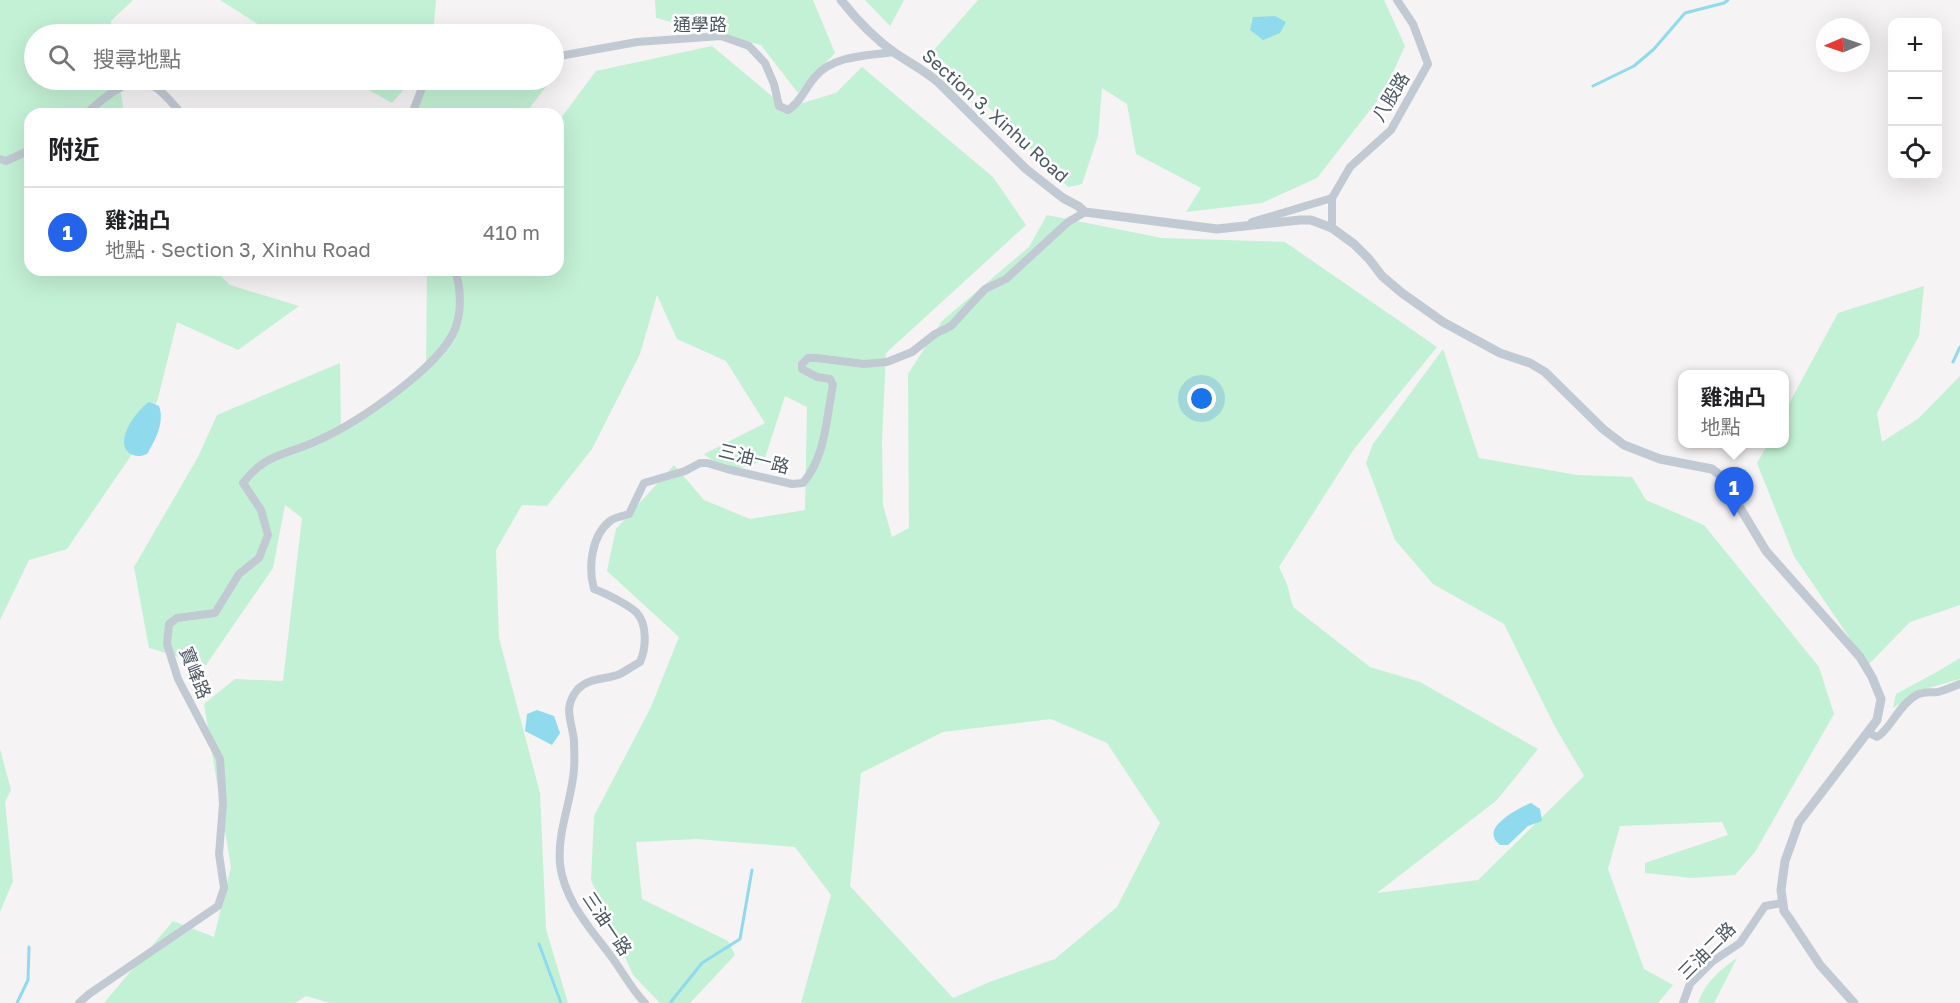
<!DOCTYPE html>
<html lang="zh-TW">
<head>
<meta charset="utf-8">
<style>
	:root { --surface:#fff; --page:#f2f2f2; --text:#202124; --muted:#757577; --line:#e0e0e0; --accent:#2563eb }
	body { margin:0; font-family:"Golos Text","Noto Sans TC",sans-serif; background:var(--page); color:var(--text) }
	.controls { position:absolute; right:18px; top:18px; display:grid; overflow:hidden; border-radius:12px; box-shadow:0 6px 24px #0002 }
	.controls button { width:54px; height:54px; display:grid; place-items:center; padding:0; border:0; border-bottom:2px solid var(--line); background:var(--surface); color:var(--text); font:30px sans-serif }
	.compass { position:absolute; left:1816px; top:18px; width:54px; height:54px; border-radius:50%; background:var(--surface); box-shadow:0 6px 24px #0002; rotate:268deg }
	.you { position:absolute; left:1202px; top:399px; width:21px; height:21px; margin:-15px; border:4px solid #fff; border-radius:50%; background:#1a73e8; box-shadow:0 0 0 9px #1a73e833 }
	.badge { display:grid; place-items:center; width:39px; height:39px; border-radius:50%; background:var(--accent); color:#fff; font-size:20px; font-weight:700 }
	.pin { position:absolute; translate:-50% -50px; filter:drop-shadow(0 2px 3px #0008) }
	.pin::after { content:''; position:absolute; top:32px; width:21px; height:18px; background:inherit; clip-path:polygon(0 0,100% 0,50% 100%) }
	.popup { position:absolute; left:1678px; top:370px; width:111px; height:78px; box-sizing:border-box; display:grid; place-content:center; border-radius:12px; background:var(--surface); filter:drop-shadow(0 2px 4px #0005); font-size:20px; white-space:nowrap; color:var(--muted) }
	.popup b { font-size:22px; color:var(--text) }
	.popup::after { content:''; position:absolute; left:50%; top:100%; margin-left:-12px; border:12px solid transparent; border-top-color:var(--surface) }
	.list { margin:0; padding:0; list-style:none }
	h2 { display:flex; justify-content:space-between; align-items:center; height:78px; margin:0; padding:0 24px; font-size:26px }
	h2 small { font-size:20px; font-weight:400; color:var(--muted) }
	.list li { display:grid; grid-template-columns:39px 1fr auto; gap:18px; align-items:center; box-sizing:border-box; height:90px; padding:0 24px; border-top:2px solid var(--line) }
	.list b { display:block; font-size:22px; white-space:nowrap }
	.list p { margin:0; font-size:20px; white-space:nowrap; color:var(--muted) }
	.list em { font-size:20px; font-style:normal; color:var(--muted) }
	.icon { flex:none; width:33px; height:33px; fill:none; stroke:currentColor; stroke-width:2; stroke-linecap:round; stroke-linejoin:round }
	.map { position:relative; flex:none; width:1960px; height:1003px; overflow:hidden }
	.search { position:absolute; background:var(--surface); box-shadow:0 6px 24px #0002; left:24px; top:24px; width:540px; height:66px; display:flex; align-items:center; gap:15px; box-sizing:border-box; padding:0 21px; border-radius:33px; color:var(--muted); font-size:22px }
	.panel { position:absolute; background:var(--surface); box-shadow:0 6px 24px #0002; left:24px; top:108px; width:540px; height:168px; border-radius:18px }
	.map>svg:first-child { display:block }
	.green { fill:#c3f1d5; fill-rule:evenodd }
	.water { fill:#90daee }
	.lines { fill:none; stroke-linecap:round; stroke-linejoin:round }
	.stream { stroke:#90daee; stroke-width:3 }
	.minor { stroke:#c1cad2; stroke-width:8 }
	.tertiary { stroke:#c1cad2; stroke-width:9 }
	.labels { text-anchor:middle; stroke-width:5; stroke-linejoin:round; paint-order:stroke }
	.street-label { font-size:18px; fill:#4a5661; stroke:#fff }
</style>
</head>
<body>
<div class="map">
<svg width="1960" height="1003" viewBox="0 0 1960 1003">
	<rect width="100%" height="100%" fill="#f5f3f3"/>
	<g class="green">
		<polygon points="0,0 133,0 111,21 112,34 34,34 34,80 119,80 124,114 30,114 30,270 215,270 230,285 299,306 238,350 177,322 158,398 141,441 67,549 29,560 0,620"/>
		<polygon points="220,0 436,0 433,34 273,34"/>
		<polygon points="655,0 813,0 835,53 798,93 761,45 656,18"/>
		<polygon points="865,0 904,0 890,26"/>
		<polygon points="978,0 1384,0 1405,46 1384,92 1317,178 1262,203 1186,212 1201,188 1136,154 1127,104 1102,88 1098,136 1082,184 1068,187 933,51"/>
		<path d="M712,46L786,108L836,93L862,67L993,177L1026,225L886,353L882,440L883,505L892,537L909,528L908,374L942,321L1029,247L1047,215L1162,238L1285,242L1437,347L1354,449L1279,567L1287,584L1293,607L1370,667L1420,682L1538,749L1497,800L1377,893L1478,880L1584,776L1554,725L1504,624L1433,584L1395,540L1366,463L1373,444L1443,349L1479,458L1577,475L1632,477L1646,500L1704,525L1819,667L1834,714L1755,852L1735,875L1692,878L1645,873V863L1728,835L1722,822L1620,826L1608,869L1644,969L1673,985L1658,1003H801L831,895L795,847L697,839L636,842L642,899L728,941L735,955L690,1003H660L633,975L591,880L594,816L651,707L679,637L607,571L616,529L674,465L704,500L750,519L805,510L807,407L785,396L764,461L726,472L704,454L765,423L726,361L677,339L657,295L640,354L592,449L547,506L522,505L496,550L499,638L540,793L546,929L568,1003H330L306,996L295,1003H104L173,921L214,937L231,867L204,704L235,679L283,681L302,518L285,505L273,568L206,665L149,648L134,567L198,457L217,415L340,363L341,430L426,371L427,270H558V122L596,71ZM1051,719L1107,743L1160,823L1117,907L1055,959L992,981L953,998L850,886L861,773L943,732Z"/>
		<polygon points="351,80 412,80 392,103"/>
		<polygon points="432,80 551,80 525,114 409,114"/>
		<polygon points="1924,286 1919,336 1877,413 1882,442 1919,418 1960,376 1960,605 1910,622 1868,665 1794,556 1757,463 1768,444 1785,444 1785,411 1838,313"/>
		<polygon points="1960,658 1960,679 1918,691 1893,708 1896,694 1935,673"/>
		<polygon points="0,749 11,790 5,802 13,881 0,912"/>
		<path d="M1737,958L1714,1003H1698C1705,982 1720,970 1737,958Z"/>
	</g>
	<g class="water">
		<polygon points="1275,16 1286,22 1280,33 1263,40 1250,30 1253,17"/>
		<path d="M149,402L159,406C165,422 155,441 147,454C140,457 134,457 128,452C115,439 137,410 149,402Z"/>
		<polygon points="537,710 554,716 560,733 552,745 525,731 527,714"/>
		<path d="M1531,803L1540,809L1542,821L1528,826L1508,845H1500C1498,843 1495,841 1494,837C1489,823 1521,807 1531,803Z"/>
	</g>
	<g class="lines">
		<g class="stream">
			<polyline points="1593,86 1634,66 1654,49 1685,13 1724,3 1728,0"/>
			<polyline points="1953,362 1960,347"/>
			<polyline points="539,944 561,1003"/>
			<polyline points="17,1003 28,980 29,947"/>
			<polyline points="670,1003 702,963 740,939 752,870"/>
		</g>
		<g class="minor">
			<path d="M554,57L637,42L721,36L749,46L765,63L774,84L779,106L788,110C801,102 805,88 815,77C833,55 867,56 893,52"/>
			<path d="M86,114C103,98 131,72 155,87C165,93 174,106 182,114"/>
			<polyline points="412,114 425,80"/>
			<polyline points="0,159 6,161 30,150"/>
			<polyline points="1252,222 1332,198"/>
			<polyline points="1332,228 1332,198 1350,167 1391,130 1428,64 1413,24 1397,0"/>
			<path d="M1869,733L1877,737C1889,731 1899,705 1915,696C1922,691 1930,693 1938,692C1945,690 1953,687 1960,684"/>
			<path d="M79,1003L89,994L218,906L224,888L219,854L223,804L220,759L178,679L167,644L169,624L177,618L215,613L239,574L259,558L268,535L261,510L243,483C266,452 289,455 321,439C358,422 440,367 455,329C462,311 461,288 455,270"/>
			<path d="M645,1003C632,990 624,974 613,959C592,930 564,901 560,864C557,831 572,800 574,769C575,760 574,750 574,741C572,720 562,708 578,689C589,677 606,680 620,674C627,670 633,666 640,662C646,649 648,624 636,612C627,604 605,593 594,589C588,568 591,536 610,521C615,517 623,516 629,514L644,483L685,471L700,463H707L727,469L792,484L803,483C826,456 826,419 833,385L830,379L817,377L802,369V364L808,358H817L864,364L887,362L912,352L935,334L951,326L985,289L1006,279L1068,222L1085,212"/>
			<polyline points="1683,1003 1690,984 1713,961 1740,943 1765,906 1782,903"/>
		</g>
		<path class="tertiary" d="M841,0C856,19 875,39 895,53C910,63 925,71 938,82L1026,169L1063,198L1078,206L1085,212L1217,229L1300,220H1311L1332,228L1354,244L1369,259L1382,276L1402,293L1443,322L1500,353L1530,363L1545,372L1603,429L1624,445L1660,459L1712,469L1721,476L1766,551L1860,657L1872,677L1881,699L1877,720L1799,822L1785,861L1781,890L1784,911L1789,918L1820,965L1854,1003"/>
	</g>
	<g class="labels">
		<g class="street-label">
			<text x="700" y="31">通學路</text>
			<text transform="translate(1391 97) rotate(-59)" y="6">八股路</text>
			<text transform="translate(995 116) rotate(42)" y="6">Section 3, Xinhu Road</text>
			<text transform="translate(754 459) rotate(14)" y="6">三油一路</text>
			<text transform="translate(195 673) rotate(68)" y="6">寶峰路</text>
			<text transform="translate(607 924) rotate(56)" y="6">三油一路</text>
			<text transform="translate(1707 951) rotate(-45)" y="6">三油二路</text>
		</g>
	</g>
</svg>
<div class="controls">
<button>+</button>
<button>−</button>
<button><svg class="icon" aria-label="locate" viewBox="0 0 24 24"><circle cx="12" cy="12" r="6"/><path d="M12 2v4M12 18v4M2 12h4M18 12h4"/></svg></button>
</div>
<svg class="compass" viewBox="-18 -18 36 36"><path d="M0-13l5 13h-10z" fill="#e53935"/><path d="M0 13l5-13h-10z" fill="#757577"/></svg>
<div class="you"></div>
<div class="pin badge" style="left:1734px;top:517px">1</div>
<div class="popup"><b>雞油凸</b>地點</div>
<div class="search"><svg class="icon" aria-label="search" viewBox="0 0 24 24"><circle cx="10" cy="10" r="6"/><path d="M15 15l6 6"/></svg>搜尋地點</div>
<section class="panel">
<h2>附近<small></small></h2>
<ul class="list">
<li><span class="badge">1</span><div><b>雞油凸</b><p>地點 · Section 3, Xinhu Road</p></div><em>410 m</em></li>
</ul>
</section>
</div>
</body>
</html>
